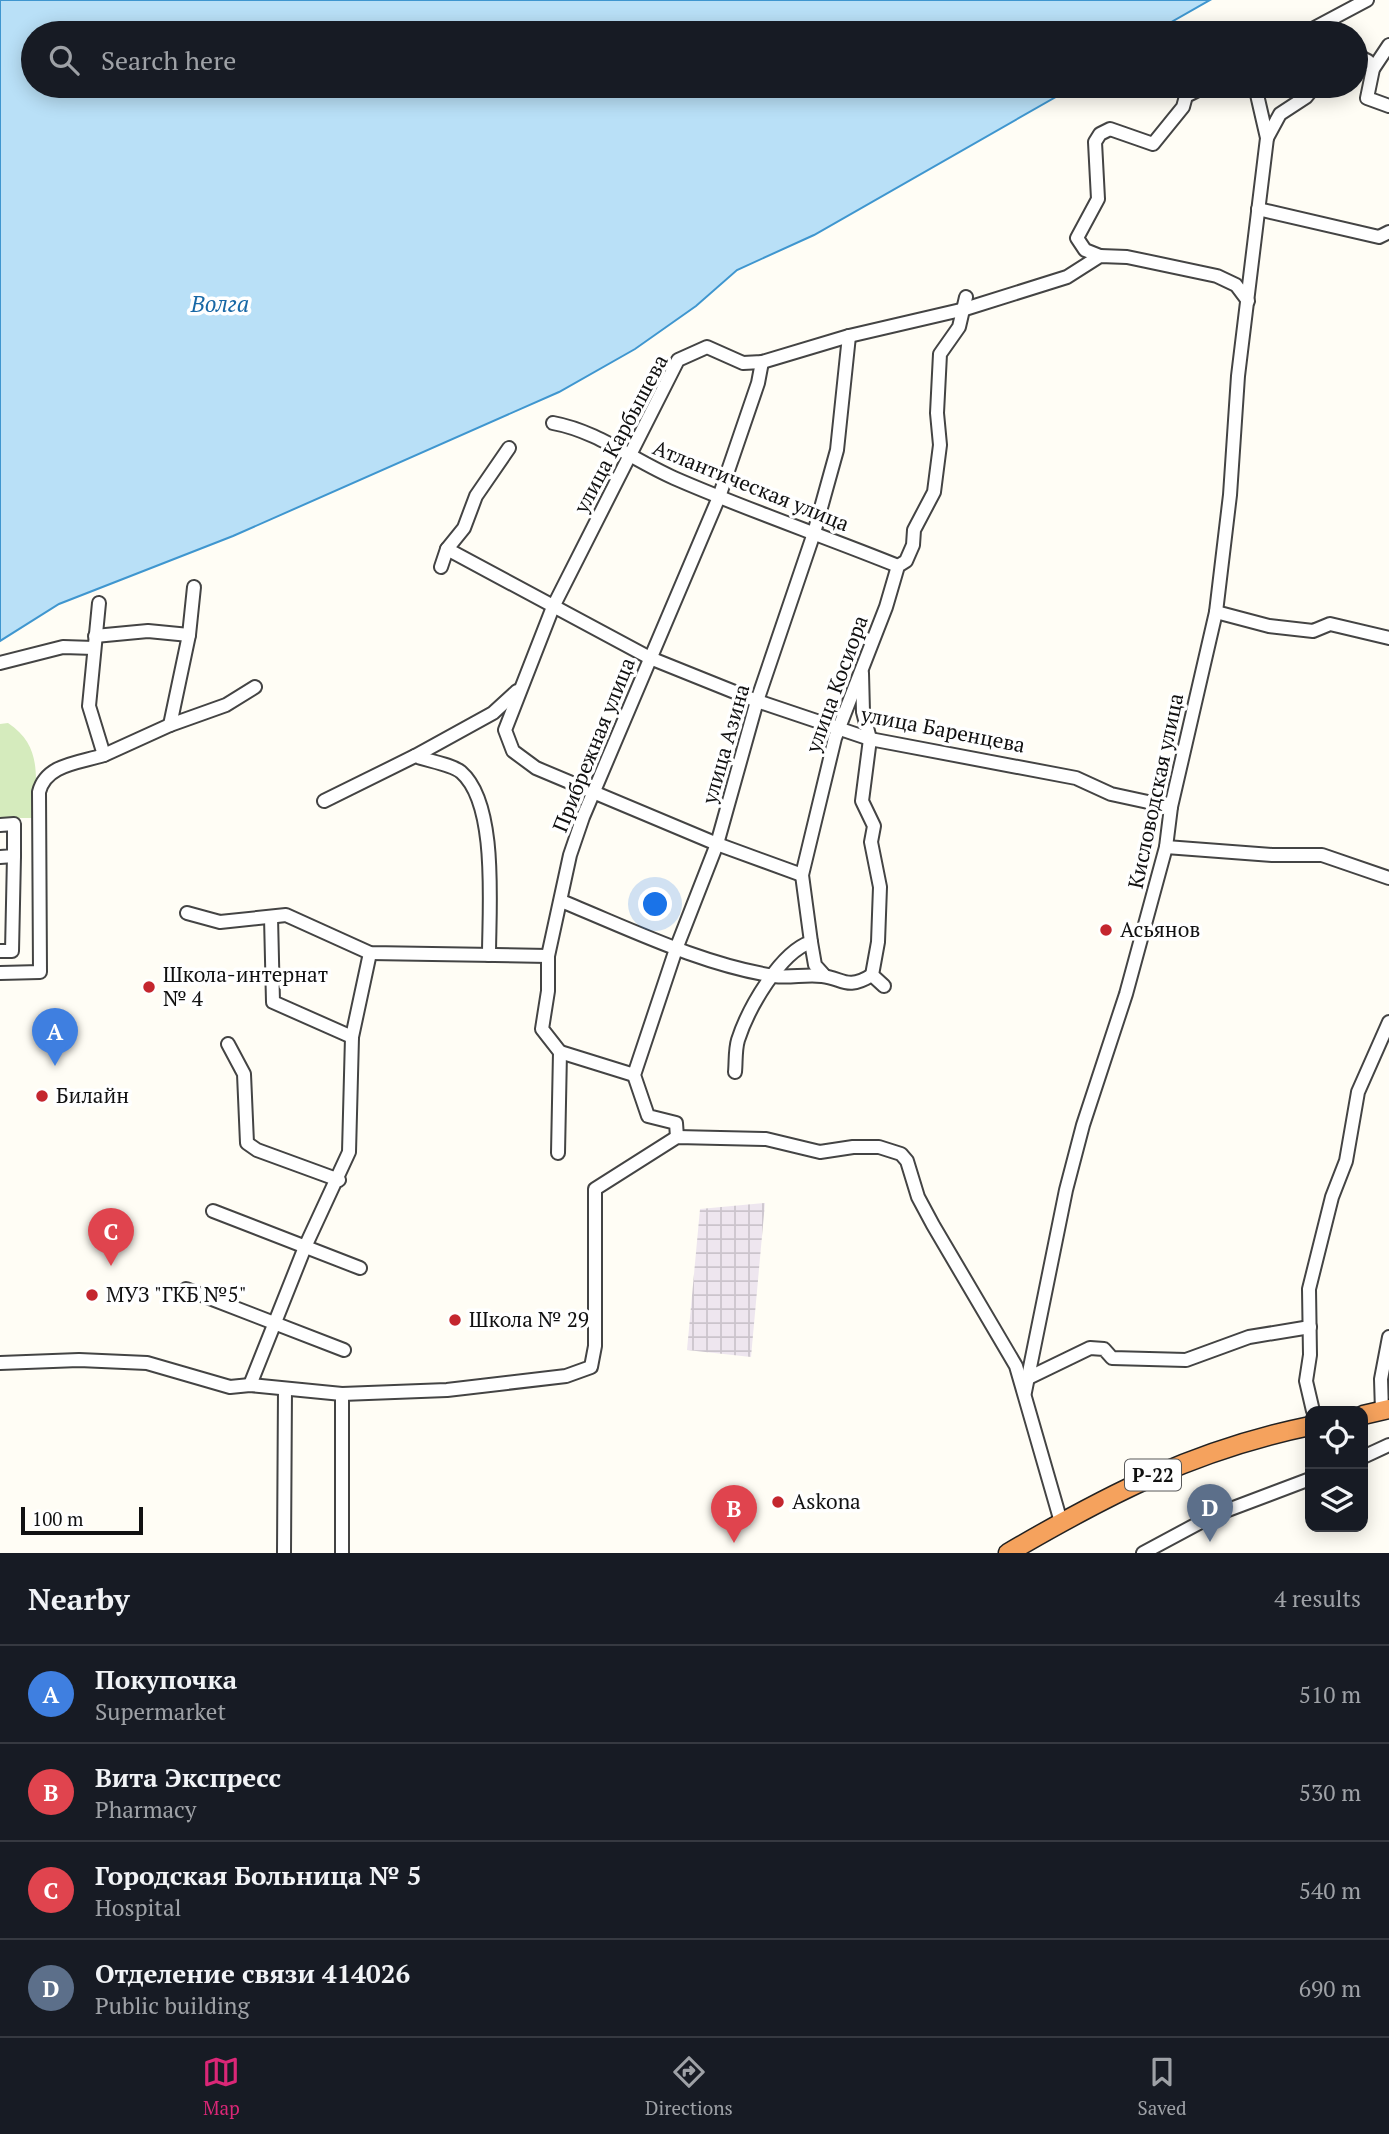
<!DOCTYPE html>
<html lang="en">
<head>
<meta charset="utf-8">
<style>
	:root { --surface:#171b24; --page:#20242c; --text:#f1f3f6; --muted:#9ea1a6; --line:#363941; --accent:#db2777 }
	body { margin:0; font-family:"PT Serif",serif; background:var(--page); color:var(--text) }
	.controls { position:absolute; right:21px; bottom:21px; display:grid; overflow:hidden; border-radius:14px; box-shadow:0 4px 18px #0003 }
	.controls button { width:63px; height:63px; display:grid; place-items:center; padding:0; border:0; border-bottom:2px solid var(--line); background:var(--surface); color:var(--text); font:35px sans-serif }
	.scale { position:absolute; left:21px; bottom:18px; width:122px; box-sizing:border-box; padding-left:7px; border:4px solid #111; border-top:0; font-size:19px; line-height:24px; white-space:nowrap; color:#111; -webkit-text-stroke:5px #fff; paint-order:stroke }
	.you { position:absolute; left:656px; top:905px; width:24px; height:24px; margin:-18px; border:5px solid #fff; border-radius:50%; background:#1a73e8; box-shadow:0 0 0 10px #1a73e833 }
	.badge { display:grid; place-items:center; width:46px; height:46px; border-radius:50%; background:var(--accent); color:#fff; font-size:23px; font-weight:700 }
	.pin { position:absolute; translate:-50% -58px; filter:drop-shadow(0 2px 4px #0008) }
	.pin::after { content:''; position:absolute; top:37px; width:24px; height:21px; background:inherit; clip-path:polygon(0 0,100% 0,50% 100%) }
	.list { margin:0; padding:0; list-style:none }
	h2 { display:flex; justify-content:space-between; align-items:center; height:91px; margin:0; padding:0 28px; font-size:30px }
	h2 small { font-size:23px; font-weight:400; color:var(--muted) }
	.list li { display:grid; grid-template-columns:46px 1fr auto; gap:21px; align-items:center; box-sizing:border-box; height:98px; padding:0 28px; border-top:2px solid var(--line) }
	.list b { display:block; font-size:26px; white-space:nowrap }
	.list p { margin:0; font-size:23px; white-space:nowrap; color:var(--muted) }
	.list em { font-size:23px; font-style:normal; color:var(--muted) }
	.icon { flex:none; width:38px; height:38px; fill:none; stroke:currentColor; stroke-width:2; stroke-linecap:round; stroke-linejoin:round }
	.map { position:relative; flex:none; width:1389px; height:1553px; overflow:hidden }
	.search { position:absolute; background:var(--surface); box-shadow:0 4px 18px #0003; left:21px; right:21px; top:21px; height:77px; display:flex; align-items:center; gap:18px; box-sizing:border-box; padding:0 24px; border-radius:38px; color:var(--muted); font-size:26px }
	.sheet { height:483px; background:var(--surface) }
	nav { display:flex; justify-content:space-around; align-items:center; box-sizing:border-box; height:98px; border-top:2px solid var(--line); background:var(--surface); font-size:19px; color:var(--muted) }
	nav a { display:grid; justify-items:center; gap:4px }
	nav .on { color:var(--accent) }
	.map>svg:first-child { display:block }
	.industrial { fill:url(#industrial-grid) }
	.park { fill:#d5ebbd }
	.water { fill:#b9e0f7; stroke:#3f96cf; stroke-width:2 }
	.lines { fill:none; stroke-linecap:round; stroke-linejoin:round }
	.minor-casing { stroke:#444; stroke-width:16 }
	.highway-casing { stroke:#222; stroke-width:21 }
	.minor { stroke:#fff; stroke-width:12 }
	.highway { stroke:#f5a25d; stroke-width:18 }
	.poi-dot { fill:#c4262e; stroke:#fff; stroke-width:2.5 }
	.labels { text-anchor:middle; stroke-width:7; stroke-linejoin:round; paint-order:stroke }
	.shield { fill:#fff; stroke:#585858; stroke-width:2 }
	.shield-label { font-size:19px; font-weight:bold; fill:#111 }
	.street-label { font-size:21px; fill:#111; stroke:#fff }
	.poi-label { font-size:21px; fill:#111; stroke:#fff; text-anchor:start }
	.water-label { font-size:23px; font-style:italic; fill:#1768a6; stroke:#fff }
</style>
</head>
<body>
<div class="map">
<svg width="1389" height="1553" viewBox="0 0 1389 1553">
	<defs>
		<pattern id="industrial-grid" width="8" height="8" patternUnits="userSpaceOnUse" patternTransform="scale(1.75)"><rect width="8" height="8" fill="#eee6ef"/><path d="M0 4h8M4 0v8" fill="none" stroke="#cbc4cc"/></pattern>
	</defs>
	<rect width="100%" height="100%" fill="#fffdf5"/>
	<polygon class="industrial" points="765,1203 751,1357 687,1350 700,1209"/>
	<path class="park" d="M8,723C44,747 35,779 35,818H0V724Z"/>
	<polygon class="water" points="0,0 1210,0 1152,33 33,33 33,86 1075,86 814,235 737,270 696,306 635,349 559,392 233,536 59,604 0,641"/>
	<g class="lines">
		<g class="minor-casing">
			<g id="minor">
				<polyline points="1305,33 1367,0"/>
				<polyline points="1389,45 1373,69 1367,98 1389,106"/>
				<polyline points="1356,55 1368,61 1373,69"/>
				<polyline points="1267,138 1280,114 1306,97 1315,86"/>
				<polyline points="1258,209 1379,237 1389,232"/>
				<polyline points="1100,256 1085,250 1077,238 1098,199 1095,142 1100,134 1110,129 1153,144 1183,107 1186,96 1206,86"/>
				<path d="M553,423C597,431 633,460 674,478C747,510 824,536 898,566"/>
				<polyline points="447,549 650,658 757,701 870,739 1076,778 1111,794 1171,807"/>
				<polyline points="441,567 447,549 464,528 476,496 509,448"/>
				<polyline points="1216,612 1269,626 1313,631 1330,624 1389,638"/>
				<polyline points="95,636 148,631 189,635"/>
				<polyline points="0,663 63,647 94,648"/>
				<polyline points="862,673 863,712 870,739 862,801 874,826 871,842 880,887 878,942 872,975 884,986"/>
				<polyline points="170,725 189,635 194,587"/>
				<polyline points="104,755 170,725 226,705 255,687"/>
				<polyline points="415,756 493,713 517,691"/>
				<path d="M324,801L415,756C428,761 451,764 461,772C498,804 489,908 489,955"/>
				<polyline points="0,825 14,824 14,856 0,857"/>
				<polyline points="1166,847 1272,855 1322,855 1389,878"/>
				<polyline points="802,875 717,844 536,768 513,751 505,730 553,607 678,360 707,347 743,363 762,362 849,336 965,309 1067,277 1100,256 1127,257 1217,276 1236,285 1248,301"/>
				<path d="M561,901C630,929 700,964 774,976C790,978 806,974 822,976C843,978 846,991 872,975"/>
				<polyline points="187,913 220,922 286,915 370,953 548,956"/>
				<polyline points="271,917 273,1002 352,1037"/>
				<polyline points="811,942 815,965 824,975"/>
				<polyline points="0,951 12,951 14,856"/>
				<path d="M0,973L40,972L39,792C46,764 79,763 104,755L89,706L99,603"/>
				<polyline points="228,1044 244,1074 247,1143 257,1150 339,1180"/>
				<polyline points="560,1052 634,1075"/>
				<path d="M735,1072C736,1062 735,1050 738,1040C748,1009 780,952 811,942L802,875L835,738L886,607L898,566L906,561L913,545L914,530L934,492L940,445L937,413L940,354L959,327L966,297"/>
				<polyline points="677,1137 676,1123 648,1116 634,1075 676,949 717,844 757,701 814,533 837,450 849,336"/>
				<polyline points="558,1153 560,1052 542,1029 548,991 548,956 570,855 583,817 719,497 758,383 762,362"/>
				<polyline points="213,1211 360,1268"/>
				<polyline points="186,1289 344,1350"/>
				<polyline points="0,1363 79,1360 147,1363 230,1387 250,1385 342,1394 447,1390 566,1376 591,1367 595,1346 595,1189 677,1137 766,1139 820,1152 853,1147 879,1147 901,1154 907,1161 918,1197 933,1225 1016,1366 1061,1522"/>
				<polyline points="1026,1379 1090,1348 1104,1349 1112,1358 1186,1360 1249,1337 1310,1327"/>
				<polyline points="250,1385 305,1247 349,1152 352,1037 370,953"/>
				<polyline points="1025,1392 1066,1190 1083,1125 1126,994 1166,847 1171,807 1216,612 1230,495 1238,376 1267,138 1255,86"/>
				<polyline points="342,1394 342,1553"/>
				<polyline points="1313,1411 1306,1381 1310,1355 1309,1289 1332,1197 1346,1161 1358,1092 1389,1022"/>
				<polyline points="1382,1411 1381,1379 1389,1337"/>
				<polyline points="1363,1457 1389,1445"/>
				<polyline points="284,1553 285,1389"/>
				<polyline points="1143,1553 1212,1516 1310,1479"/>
			</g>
		</g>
		<g class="highway-casing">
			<g id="highway">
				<polyline points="1363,1415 1389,1409"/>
				<path d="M1008,1553C1109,1494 1194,1450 1310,1426"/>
			</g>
		</g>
		<use href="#minor" class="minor"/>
		<use href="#highway" class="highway"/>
	</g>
	<g class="poi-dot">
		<circle cx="1106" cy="930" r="7"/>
		<circle cx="149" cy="987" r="7"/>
		<circle cx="42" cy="1096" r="7"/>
		<circle cx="92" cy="1295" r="7"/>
		<circle cx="455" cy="1320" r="7"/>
		<circle cx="778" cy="1502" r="7"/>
	</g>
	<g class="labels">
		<rect class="shield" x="1125" y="1459.5" width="56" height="31" rx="5"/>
		<g class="shield-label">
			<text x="1153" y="1482">Р-22</text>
		</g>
		<g class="street-label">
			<text transform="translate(621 434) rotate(-62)" y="7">улица Карбышева</text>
			<text transform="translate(751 486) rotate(22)" y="7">Атлантическая улица</text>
			<text transform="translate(837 684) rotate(-70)" y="7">улица Косиора</text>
			<text transform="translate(943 730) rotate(11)" y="7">улица Баренцева</text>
			<text transform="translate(726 744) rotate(-74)" y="7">улица Азина</text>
			<text transform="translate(594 745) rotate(-68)" y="7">Прибрежная улица</text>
			<text transform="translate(1156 791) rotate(-78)" y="7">Кисловодская улица</text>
		</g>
		<g class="poi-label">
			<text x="1120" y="937">Асьянов</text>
			<text x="163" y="982">Школа-интернат<tspan x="163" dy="24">№ 4</tspan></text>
			<text x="56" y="1103">Билайн</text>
			<text x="106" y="1302">МУЗ "ГКБ №5"</text>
			<text x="469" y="1327">Школа № 29</text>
			<text x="792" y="1509">Askona</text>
		</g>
		<g class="water-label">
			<text x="220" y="312">Волга</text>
		</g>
	</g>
</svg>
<div class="controls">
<button><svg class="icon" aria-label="locate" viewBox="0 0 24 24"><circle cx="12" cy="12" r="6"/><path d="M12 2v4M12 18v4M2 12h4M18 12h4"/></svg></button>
<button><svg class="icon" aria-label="layers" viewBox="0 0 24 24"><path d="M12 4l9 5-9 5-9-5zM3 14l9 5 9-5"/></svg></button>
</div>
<div class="scale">100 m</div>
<div class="you"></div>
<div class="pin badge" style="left:55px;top:1066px;background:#3f7fe0">A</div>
<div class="pin badge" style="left:734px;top:1543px;background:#e0444e">B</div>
<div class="pin badge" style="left:111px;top:1266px;background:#e0444e">C</div>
<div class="pin badge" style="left:1210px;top:1542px;background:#5c6f8a">D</div>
<div class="search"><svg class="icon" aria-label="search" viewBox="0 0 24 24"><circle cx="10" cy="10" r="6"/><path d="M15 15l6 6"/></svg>Search here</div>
</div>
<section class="sheet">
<h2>Nearby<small>4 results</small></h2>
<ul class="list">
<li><span class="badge" style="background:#3f7fe0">A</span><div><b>Покупочка</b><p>Supermarket</p></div><em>510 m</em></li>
<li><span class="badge" style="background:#e0444e">B</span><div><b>Вита Экспресс</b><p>Pharmacy</p></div><em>530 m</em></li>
<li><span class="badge" style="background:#e0444e">C</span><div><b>Городская Больница № 5</b><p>Hospital</p></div><em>540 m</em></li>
<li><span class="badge" style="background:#5c6f8a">D</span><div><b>Отделение связи 414026</b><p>Public building</p></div><em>690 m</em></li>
</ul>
</section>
<nav>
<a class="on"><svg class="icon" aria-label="map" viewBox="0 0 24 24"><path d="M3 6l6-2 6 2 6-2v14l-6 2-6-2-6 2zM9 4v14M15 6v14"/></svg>Map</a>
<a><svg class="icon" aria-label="directions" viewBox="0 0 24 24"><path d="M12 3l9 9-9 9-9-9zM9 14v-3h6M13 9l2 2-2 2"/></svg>Directions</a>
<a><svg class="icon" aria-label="saved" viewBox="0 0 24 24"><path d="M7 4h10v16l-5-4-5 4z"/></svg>Saved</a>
</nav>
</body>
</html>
